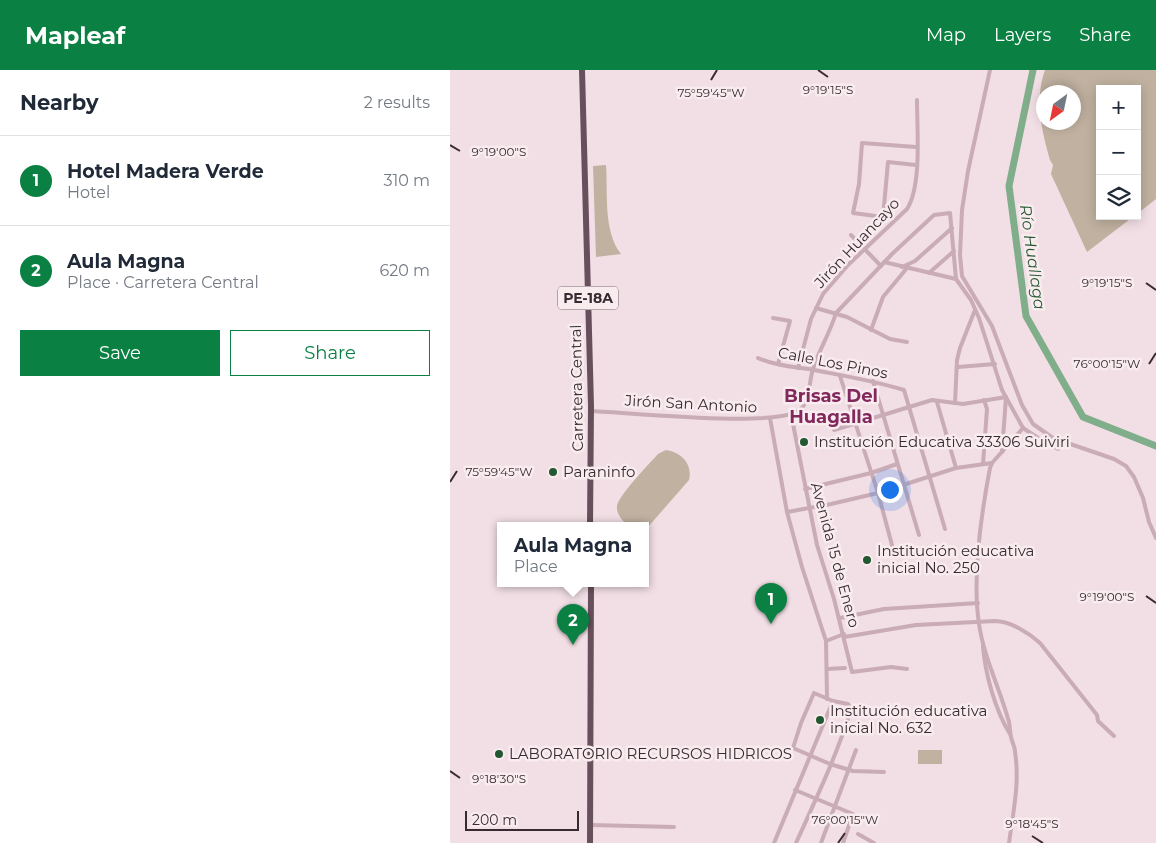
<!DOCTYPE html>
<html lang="en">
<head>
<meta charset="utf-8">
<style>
	:root { --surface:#fff; --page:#f2f2f3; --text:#1f2937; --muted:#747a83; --line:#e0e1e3; --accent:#0b8043 }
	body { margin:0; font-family:Montserrat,sans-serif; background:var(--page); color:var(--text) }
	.controls { position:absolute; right:15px; top:15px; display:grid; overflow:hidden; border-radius:0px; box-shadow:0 2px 12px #0003 }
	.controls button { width:45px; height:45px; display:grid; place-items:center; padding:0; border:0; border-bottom:1px solid var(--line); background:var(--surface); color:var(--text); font:25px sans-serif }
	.compass { position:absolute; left:586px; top:15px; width:45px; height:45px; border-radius:50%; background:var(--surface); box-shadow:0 2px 12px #0003; rotate:213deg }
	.scale { position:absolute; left:15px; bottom:12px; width:114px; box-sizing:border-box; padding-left:5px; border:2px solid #382a31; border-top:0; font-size:14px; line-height:18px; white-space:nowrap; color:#382a31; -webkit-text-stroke:4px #f9ecef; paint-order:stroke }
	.you { position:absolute; left:439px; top:419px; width:18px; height:18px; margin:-12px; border:4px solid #fff; border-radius:50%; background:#1a73e8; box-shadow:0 0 0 8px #1a73e833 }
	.badge { display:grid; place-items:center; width:32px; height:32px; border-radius:50%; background:var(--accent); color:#fff; font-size:16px; font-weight:700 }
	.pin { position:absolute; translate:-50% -41px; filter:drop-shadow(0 1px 2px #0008) }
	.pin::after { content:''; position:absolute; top:26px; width:18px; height:15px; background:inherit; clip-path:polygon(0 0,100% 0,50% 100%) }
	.popup { position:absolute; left:47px; top:452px; width:152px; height:65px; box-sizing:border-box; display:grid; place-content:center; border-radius:0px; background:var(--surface); filter:drop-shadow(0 1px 4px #0005); font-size:16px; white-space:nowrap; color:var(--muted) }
	.popup b { font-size:19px; color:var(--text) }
	.popup::after { content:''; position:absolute; left:50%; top:100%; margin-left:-10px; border:10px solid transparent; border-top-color:var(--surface) }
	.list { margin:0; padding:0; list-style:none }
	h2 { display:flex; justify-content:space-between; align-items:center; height:65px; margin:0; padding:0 20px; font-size:21px }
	h2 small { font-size:16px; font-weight:400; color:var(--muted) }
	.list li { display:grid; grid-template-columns:32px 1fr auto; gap:15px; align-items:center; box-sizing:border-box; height:90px; padding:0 20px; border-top:1px solid var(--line) }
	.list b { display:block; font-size:19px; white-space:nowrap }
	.list p { margin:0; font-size:16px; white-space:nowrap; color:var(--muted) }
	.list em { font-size:16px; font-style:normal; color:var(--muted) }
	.actions { display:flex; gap:10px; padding:15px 20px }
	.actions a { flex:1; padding:11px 0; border:1px solid var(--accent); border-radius:0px; text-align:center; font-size:18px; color:var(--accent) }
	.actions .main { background:var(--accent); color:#fff }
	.icon { flex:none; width:28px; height:28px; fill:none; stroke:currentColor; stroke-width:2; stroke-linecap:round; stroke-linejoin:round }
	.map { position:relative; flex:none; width:706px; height:773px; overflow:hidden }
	header { display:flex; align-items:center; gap:30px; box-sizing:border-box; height:70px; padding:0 25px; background:var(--accent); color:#fff }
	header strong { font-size:24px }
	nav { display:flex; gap:28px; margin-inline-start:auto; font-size:18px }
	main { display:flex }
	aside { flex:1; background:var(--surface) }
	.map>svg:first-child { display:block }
	.green { fill:#c0b1a0; fill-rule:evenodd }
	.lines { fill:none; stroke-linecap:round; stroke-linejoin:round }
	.river { stroke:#80ad8a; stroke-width:7 }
	.minor { stroke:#c9acb6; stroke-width:4 }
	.trunk { stroke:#684f5c; stroke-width:6 }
	.ticks { fill:none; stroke:#382a31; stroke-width:2 }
	.poi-dot { fill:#22572f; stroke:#f9ecef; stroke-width:2 }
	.labels { text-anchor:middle; stroke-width:5; stroke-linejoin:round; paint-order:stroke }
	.shield { fill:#f9ecef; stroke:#72646a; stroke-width:1 }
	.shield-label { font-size:14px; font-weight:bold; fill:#382a31 }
	.street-label { font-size:15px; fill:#382a31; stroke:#f9ecef }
	.poi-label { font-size:15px; fill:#382a31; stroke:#f9ecef; text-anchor:start }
	.water-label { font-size:16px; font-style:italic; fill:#22572f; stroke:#f9ecef }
	.quarter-label { font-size:18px; font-weight:bold; fill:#82285c; stroke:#f9ecef }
	.ticks-label { font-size:12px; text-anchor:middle; fill:#382a31; stroke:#f9ecef; stroke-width:5; stroke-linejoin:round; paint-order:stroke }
</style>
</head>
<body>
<header>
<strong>Mapleaf</strong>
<nav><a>Map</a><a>Layers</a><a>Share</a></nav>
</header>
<main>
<aside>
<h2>Nearby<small>2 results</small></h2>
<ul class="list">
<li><span class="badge">1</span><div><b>Hotel Madera Verde</b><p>Hotel</p></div><em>310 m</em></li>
<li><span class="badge">2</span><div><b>Aula Magna</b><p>Place · Carretera Central</p></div><em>620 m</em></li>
</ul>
<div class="actions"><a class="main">Save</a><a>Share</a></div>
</aside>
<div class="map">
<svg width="706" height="773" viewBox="0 0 706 773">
	<rect width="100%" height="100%" fill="#f2dfe5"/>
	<g class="green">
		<path d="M595,0H706V129L687,144V19H650V146H684L637,182L601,104L603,95L600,90C592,61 584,30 595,0ZM624,22V52H594V22Z"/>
		<path d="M156,95C158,123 153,161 171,184L146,187L143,96Z"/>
		<path d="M216,380C231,382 243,394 239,410L198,457L196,459V456H178C173,451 166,444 167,436C168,426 200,393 208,384Z"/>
		<rect x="468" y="680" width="24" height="14"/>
	</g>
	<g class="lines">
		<polyline class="river" points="583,0 559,116 576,246 633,347 706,376"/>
		<g class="minor">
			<polyline points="540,0 518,101 512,140 510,185 512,206 542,256 572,335 583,354 603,368 664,389 676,396 684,407 693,428 699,452 706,468"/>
			<polyline points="466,95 438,92 433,147 403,143 409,114 412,73 466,77"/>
			<polyline points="401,165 431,196"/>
			<polyline points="434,192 506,209"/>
			<polyline points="452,197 465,191 502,158"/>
			<polyline points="479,203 504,181"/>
			<polyline points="366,238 397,247 440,269 457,272"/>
			<polyline points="323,248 340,251 328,294"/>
			<polyline points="421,260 433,227 457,198"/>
			<path d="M308,288C325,296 346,297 364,300C395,306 425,311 454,320L495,459"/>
			<polyline points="508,297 545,294"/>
			<path d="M348,298L361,249L373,224L398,195L457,139C472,116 467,59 467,30"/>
			<polyline points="390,306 428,423 442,475"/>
			<polyline points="423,311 469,465"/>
			<polyline points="487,332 506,398"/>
			<polyline points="505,333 507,290 510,278 525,240"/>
			<path d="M140,341C175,342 331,359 351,339C360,330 359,311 363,299C369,280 380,263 386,243L442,184L484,145L500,143L506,209L521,230L529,248L552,320L573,358L591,370L608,379"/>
			<polyline points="341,344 367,475 384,529 402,602 441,597 457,599"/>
			<polyline points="320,348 337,442 352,497 376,571 377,629"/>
			<polyline points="384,360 482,330 513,334 556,327 552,382"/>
			<polyline points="533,394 537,339 534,330"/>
			<polyline points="355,419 421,403 447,394"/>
			<polyline points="337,442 381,434 428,423 506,398 542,393"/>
			<polyline points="390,548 434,539 528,533"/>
			<path d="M394,567L466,555L545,551C560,551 579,563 590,573L647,645L648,651L664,666"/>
			<polyline points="376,571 394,564"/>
			<path d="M533,576C535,603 545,640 560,664"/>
			<polyline points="377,599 395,598"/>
			<polyline points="345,720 403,744 393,773"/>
			<polyline points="140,755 224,757"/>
			<polyline points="408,764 424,773"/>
			<polyline points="324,773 383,631"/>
			<path d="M346,773C365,731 388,683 401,639L398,634L383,631L364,623L351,653L343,678L380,694L403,701L434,702"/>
			<polyline points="371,773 406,680"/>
			<path d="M559,773C563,743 570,712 565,682C565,677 562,672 561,667C560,663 560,657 559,652C550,619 534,588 529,554C522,507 531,445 540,398L542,393L573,358"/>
		</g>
		<g class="trunk">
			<polyline points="132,0 141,336 140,456"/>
			<polyline points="140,773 141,514"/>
		</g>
	</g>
	<path class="ticks" d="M368,0L378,7M261,10L267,0M0,75L10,81M696,213L706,220M699,294L706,283M0,412L7,401M696,526L706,533M0,701L10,708M582,766L593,773M388,773L395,763"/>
	<g class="poi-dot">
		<circle cx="354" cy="372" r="5"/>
		<circle cx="103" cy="402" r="5"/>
		<circle cx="417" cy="490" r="5"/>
		<circle cx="370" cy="650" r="5"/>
		<circle cx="49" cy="684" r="5"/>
	</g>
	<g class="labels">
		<rect class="shield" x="108" y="216.5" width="60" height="23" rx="4"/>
		<g class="shield-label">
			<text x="138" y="233">PE-18A</text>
		</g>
		<g class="street-label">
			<text transform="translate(407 173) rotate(-47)" y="5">Jirón Huancayo</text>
			<text transform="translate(383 293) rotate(11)" y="5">Calle Los Pinos</text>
			<text transform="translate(127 318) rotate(-91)" y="5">Carretera Central</text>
			<text transform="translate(241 334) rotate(3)" y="5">Jirón San Antonio</text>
			<text transform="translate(385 485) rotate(75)" y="5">Avenida 15 de Enero</text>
		</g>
		<g class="poi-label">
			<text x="364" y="377">Institución Educativa 33306 Suiviri</text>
			<text x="113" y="407">Paraninfo</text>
			<text x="427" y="486">Institución educativa<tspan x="427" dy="17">inicial No. 250</tspan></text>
			<text x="380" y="646">Institución educativa<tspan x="380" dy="17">inicial No. 632</tspan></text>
			<text x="59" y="689">LABORATORIO RECURSOS HIDRICOS</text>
		</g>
		<g class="water-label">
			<text transform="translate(583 187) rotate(82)" y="6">Río Huallaga</text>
		</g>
		<g class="quarter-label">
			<text x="381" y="332">Brisas Del<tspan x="381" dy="21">Huagalla</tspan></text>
		</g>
	</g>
	<g class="ticks-label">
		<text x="378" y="24">9°19'15"S</text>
		<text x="261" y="27">75°59'45"W</text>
		<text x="49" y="86">9°19'00"S</text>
		<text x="657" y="217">9°19'15"S</text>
		<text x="657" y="298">76°00'15"W</text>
		<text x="49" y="406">75°59'45"W</text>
		<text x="657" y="531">9°19'00"S</text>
		<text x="49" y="713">9°18'30"S</text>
		<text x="395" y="754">76°00'15"W</text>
		<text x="582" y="758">9°18'45"S</text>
	</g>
</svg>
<div class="controls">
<button>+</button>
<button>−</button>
<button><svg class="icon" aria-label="layers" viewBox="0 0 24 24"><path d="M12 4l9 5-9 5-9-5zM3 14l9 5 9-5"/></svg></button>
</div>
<svg class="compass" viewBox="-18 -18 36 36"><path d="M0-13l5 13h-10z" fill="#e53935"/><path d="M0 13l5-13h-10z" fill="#747a83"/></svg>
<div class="scale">200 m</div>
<div class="you"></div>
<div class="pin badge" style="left:321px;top:554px">1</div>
<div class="pin badge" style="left:123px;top:575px">2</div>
<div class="popup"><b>Aula Magna</b>Place</div>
</div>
</main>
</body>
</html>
